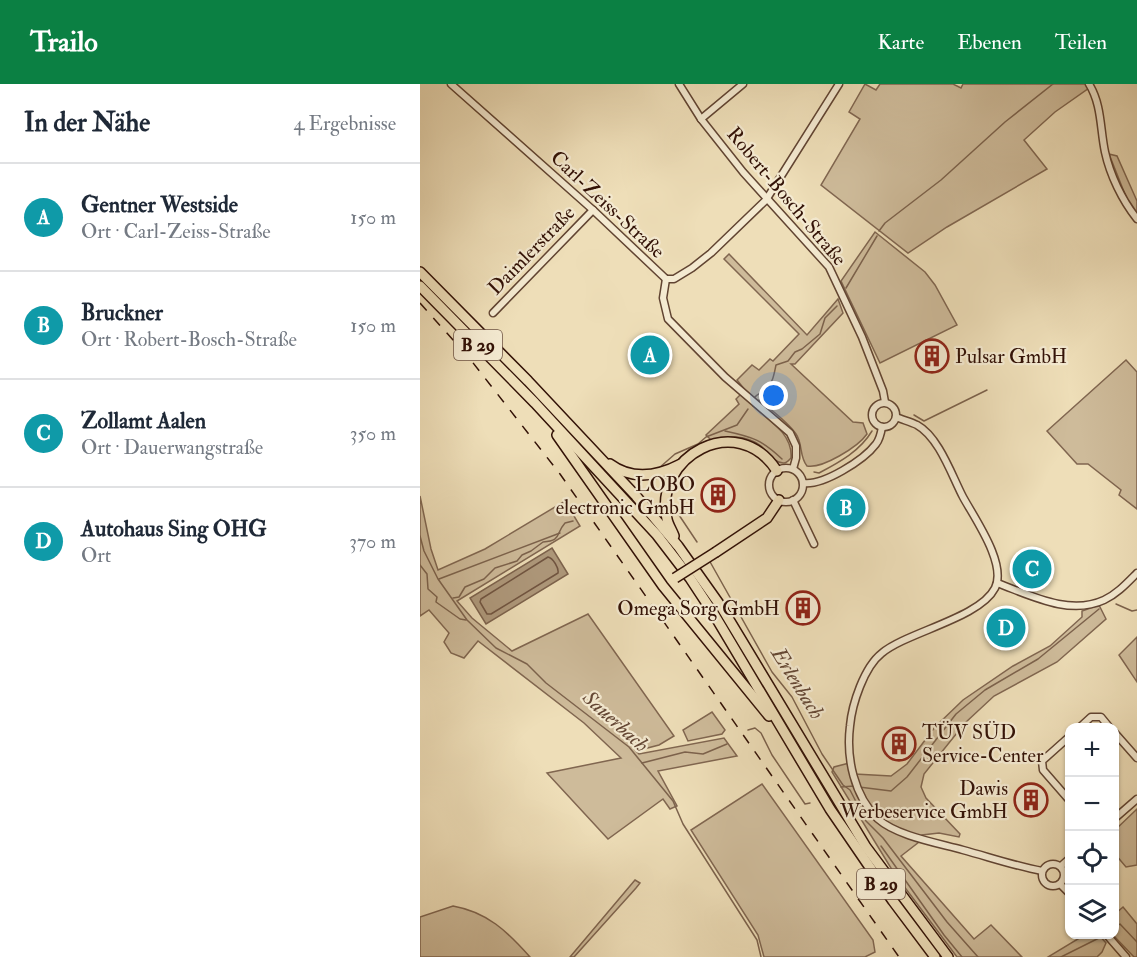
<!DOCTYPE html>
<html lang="de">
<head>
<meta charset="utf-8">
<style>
	:root { --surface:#fff; --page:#f2f2f3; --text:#1f2937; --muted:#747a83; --line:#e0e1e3; --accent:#0b8043 }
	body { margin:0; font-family:"IM FELL Double Pica",serif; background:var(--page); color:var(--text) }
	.controls { position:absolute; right:18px; bottom:18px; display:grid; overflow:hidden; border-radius:12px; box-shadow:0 2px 4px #0004 }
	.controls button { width:54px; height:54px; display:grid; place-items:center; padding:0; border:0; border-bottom:2px solid var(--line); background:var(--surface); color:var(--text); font:30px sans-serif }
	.you { position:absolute; left:354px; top:312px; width:21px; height:21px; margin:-15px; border:4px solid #fff; border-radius:50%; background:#1a73e8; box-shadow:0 0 0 9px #1a73e833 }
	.badge { display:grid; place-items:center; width:39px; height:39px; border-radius:50%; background:var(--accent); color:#fff; font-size:20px; font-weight:700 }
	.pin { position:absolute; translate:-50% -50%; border:3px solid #fff; box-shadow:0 2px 6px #0006 }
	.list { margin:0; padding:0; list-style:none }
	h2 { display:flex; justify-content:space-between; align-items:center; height:78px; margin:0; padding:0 24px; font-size:26px }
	h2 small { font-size:20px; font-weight:400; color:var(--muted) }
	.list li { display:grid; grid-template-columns:39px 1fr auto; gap:18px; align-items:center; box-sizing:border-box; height:108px; padding:0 24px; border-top:2px solid var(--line) }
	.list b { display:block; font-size:22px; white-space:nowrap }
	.list p { margin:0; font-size:20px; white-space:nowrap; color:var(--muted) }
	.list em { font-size:20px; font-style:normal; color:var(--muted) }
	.icon { flex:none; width:33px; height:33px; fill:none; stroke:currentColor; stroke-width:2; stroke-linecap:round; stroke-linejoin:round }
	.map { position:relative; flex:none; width:717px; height:873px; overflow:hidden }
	header { display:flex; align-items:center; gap:36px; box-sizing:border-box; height:84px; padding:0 30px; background:var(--accent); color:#fff }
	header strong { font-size:28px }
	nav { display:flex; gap:33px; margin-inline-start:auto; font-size:21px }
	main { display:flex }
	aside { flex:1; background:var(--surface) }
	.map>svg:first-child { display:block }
	.green { fill:#cebb9a; stroke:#806650; stroke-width:1.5 }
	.water { fill:#ae987b; stroke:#7c624c; stroke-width:1.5 }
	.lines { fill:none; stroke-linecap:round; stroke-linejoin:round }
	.shore { stroke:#705440; stroke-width:1.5 }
	.stream { stroke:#7c624c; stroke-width:1.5 }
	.minor-casing { stroke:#614432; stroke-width:9 }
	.highway-casing { stroke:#321106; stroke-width:12 }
	.minor { stroke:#f4ead1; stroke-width:6 }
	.highway { stroke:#eedeb8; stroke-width:9 }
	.rail { stroke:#321106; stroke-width:1.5; stroke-dasharray:10 10; stroke-linecap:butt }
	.highway-bridge-casing { stroke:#321106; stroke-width:12; stroke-linecap:butt }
	.highway-bridge { stroke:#eedeb8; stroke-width:9 }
	.labels { text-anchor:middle; stroke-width:4.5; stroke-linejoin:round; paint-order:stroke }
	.shield { fill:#f4ead1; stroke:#6c5243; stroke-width:1.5 }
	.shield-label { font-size:18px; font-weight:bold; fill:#321106 }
	.street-label { font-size:20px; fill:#321106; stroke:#f4ead1 }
	.poi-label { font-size:20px; fill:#321106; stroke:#f4ead1; text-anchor:end }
	.water-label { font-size:21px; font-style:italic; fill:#644735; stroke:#f4ead1 }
</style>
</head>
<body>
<header>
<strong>Trailo</strong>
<nav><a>Karte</a><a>Ebenen</a><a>Teilen</a></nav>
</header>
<main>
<aside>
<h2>In der Nähe<small>4 Ergebnisse</small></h2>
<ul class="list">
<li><span class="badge" style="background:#0f9aa8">A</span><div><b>Gentner Westside</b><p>Ort · Carl-Zeiss-Straße</p></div><em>150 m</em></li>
<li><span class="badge" style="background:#0f9aa8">B</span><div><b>Bruckner</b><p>Ort · Robert-Bosch-Straße</p></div><em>150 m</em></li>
<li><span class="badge" style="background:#0f9aa8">C</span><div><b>Zollamt Aalen</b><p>Ort · Dauerwangstraße</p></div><em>350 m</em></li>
<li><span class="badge" style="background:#0f9aa8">D</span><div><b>Autohaus Sing OHG</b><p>Ort</p></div><em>370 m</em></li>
</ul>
</aside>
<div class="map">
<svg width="717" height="873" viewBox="0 0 717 873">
	<rect width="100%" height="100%" fill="#eedeb8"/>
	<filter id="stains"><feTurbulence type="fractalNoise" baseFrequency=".00333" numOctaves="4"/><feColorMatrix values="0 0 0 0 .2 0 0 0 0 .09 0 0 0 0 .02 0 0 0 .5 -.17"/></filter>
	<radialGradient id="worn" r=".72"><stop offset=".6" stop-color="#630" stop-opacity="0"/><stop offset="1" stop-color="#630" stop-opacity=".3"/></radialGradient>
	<g class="green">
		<polygon points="445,0 456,6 460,0 533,0 541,4 543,0 666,0 669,4 635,28 604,56 627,85 527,143 488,169 401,101 440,35 429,28"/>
		<polygon points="689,70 697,72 717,117 717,132 710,123"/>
		<polygon points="455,148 505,188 515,201 537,241 460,279 421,197"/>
		<path d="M309,170L387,251L418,215L423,229L375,280H371L433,338L443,339L447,350C438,363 402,385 387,382C379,372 383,360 376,350C367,337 351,326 339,316L333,322C349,336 373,350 371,374C369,376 367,379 364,379C355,380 347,367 341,362C327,351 307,351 291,356L286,351L319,320L316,315L325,306L317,296L332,281L339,286L350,275L353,277L379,250L304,175Z"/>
		<polygon points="706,276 717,288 717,425 699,411 701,406 668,380 657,380 627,347"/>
		<polygon points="0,412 11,465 18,486 65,465 145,417 160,442 37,517 52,534 92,567 168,530 254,652 239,661 216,667 219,670 304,654 317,672 238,687 257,722 250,725 243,715 188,755 127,689 201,674 164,639 58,557 44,574 31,569 24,558 29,549 9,526 0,532"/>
		<polygon points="679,521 686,535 637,578 574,612 545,639 504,690 501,703 506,714 540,750 539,753 519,749 502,751 499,758 481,772 554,855 571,841 602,873 537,873 474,789 412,688 414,683 433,678 435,690 471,692 487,680 515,643 543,616 593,582 630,562 662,533 662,527"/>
		<polygon points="717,553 717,598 699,571"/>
		<polygon points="292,628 305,646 302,650 268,657 263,646"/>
		<polygon points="342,700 453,856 455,868 445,873 344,873 338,851 271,746"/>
		<polygon points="717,725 717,781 706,783 695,770 695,746"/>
		<polygon points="215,796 220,799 216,804 154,873 150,873"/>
		<path d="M33,822C67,828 87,847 110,873H0V833Z"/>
		<polygon points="703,823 717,840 717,873 714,873 693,851 695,830"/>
		<polygon points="666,850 679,851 686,859 682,868 677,873 628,873"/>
	</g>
	<polygon class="water" points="132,464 148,490 66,540 50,514"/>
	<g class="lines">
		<path class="shore" d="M128,473C133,474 139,484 138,489L71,530H67L60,518L61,515Z"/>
		<g class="stream">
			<polyline points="459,147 465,139 521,96 585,38 633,0"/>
			<polyline points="426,204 457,152"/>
			<path d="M334,314C337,310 342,309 346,305C353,299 354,290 356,281L368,277L375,268L382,265L400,250L405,234L417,222"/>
			<polyline points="494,331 504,337 567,306"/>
			<path d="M305,347C333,353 342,356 362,375"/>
			<polyline points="239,384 255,370 278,360 286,353 317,341 328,325"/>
			<path d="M394,388L399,389C420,378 440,367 452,347"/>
			<polyline points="255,425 277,458"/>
			<polyline points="0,452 4,467 18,495 47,536 76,564 107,580 126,599 209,663 222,679 253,717 263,740 337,856 341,873"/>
			<polyline points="289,476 352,588 372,613 402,670 423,701 430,706 446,737 463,754 527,838 558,873"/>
			<polyline points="0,481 7,490 8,505 17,513 16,518 40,535 46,536"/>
			<polyline points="19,495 140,449"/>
			<path d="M33,514L39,513L45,503L64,495L75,484L97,477L102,471L111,467L123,458C142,457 135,450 145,439L153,437"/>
			<polyline points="696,520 712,527 717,526"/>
			<polyline points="328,646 335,644 341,649 352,671 385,720 390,719"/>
			<polyline points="222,679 265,668 283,670 307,660"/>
			<polyline points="421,703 434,702"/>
			<polyline points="439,703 471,707 487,693 536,630 565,606 618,575 679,525"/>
			<polyline points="461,762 524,851 542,873"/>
			<polyline points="694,844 700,840 717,858"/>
			<polyline points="641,873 685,851"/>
		</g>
		<g class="minor-casing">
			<g id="minor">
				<polyline points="31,0 173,126 246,195"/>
				<polyline points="259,0 281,35 323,88 409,183 442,253 463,307 465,318"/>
				<path d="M669,0C682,21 680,45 685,68C690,91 702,116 717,135"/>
				<polyline points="281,35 323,0"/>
				<polyline points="246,195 254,195 272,184 291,169 346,116 419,0"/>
				<polyline points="246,195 243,214 248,235 305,293 370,349 376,362 376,374 373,385"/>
				<polyline points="73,229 173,126"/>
				<circle cx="464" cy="331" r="12"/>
				<path d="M476,333C483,336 491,338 497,341C519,353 532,392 543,413C555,435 587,480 575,504C560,534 487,548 462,569C444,583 432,620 430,642C426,674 434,712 458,735C477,752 518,759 543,766C569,773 595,782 622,787"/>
				<circle cx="366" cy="401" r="17"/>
				<path d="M383,399C403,402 444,376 456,360C460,355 461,349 462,343"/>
				<polyline points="373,416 394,460"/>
				<path d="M577,499C610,511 649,532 684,516C697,510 707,499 717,489"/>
				<polyline points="659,644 671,633 681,633 690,644"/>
				<polyline points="694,648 717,674"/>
				<polyline points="650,652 622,677 623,686 650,717"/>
				<polyline points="694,735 717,715"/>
				<circle cx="633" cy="791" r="11"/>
				<polyline points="641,782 650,774"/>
				<polyline points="640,800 650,810"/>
				<polyline points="686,850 706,873"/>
			</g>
		</g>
		<g class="highway-casing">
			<g id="highway">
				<polyline points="0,188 108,297 216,412 258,462 302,524 446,763 528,873"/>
				<polyline points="0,202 115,319 237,451 270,494 295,532 410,725 473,817 515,873"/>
				<polyline points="137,351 243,502 349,632"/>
				<path d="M190,380C213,397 238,392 261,380"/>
				<path d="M254,452C252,446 248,441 247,435C233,373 317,325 357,387"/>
				<polyline points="296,468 347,434 359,416"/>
			</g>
		</g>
		<use href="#minor" class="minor"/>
		<use href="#highway" class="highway"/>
		<polyline class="rail" points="0,219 50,275 140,390 479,873"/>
		<g class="highway-bridge-casing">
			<polyline id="highway-bridge" points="255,494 296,468"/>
		</g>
		<use href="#highway-bridge" class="highway-bridge"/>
	</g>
	<defs>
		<g id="building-ring" transform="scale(1.725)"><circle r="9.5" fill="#f4ead1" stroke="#8f2418" stroke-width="1.5"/><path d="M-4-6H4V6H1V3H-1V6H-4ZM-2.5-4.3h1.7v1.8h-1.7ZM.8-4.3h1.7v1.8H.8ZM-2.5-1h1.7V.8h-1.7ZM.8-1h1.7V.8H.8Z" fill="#8f2418"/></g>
	</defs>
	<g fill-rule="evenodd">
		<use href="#building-ring" x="512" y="272"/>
		<use href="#building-ring" x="298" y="411"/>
		<use href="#building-ring" x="383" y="524"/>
		<use href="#building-ring" x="479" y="660"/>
		<use href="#building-ring" x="611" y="716"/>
	</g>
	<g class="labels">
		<g class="shield">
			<rect x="34" y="246" width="48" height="30" rx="4.5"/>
			<rect x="437" y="785" width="48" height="30" rx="4.5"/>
		</g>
		<g class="shield-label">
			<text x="58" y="267">B 29</text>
			<text x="461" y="806">B 29</text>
		</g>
		<g class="street-label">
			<text transform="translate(367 112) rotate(50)" y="7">Robert-Bosch-Straße</text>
			<text transform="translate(188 120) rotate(43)" y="7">Carl-Zeiss-Straße</text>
			<text transform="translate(111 166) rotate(-46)" y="7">Daimlerstraße</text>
		</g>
		<g class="poi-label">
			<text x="535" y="279" text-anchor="start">Pulsar GmbH</text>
			<text x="275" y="407">LOBO<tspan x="275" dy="23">electronic GmbH</tspan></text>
			<text x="360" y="531">Omega Sorg GmbH</text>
			<text x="502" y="655" text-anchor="start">TÜV SÜD<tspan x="502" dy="23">Service-Center</tspan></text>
			<text x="588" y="711">Dawis<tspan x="588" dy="23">Werbeservice GmbH</tspan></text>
		</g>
		<g class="water-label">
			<text transform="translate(378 599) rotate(58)" y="7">Erlenbach</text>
			<text transform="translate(196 637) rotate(42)" y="7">Sauerbach</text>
		</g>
	</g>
	<rect width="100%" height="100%" filter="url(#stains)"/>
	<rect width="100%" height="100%" fill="url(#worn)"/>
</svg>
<div class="controls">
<button>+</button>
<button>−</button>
<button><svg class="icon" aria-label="locate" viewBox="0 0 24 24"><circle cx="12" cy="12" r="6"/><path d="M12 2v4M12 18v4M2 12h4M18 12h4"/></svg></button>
<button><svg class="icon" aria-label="layers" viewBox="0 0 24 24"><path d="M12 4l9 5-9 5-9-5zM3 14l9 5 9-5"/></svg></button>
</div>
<div class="you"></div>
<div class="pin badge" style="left:230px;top:271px;background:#0f9aa8">A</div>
<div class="pin badge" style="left:426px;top:424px;background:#0f9aa8">B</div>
<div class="pin badge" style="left:612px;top:485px;background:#0f9aa8">C</div>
<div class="pin badge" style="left:586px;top:544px;background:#0f9aa8">D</div>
</div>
</main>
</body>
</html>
